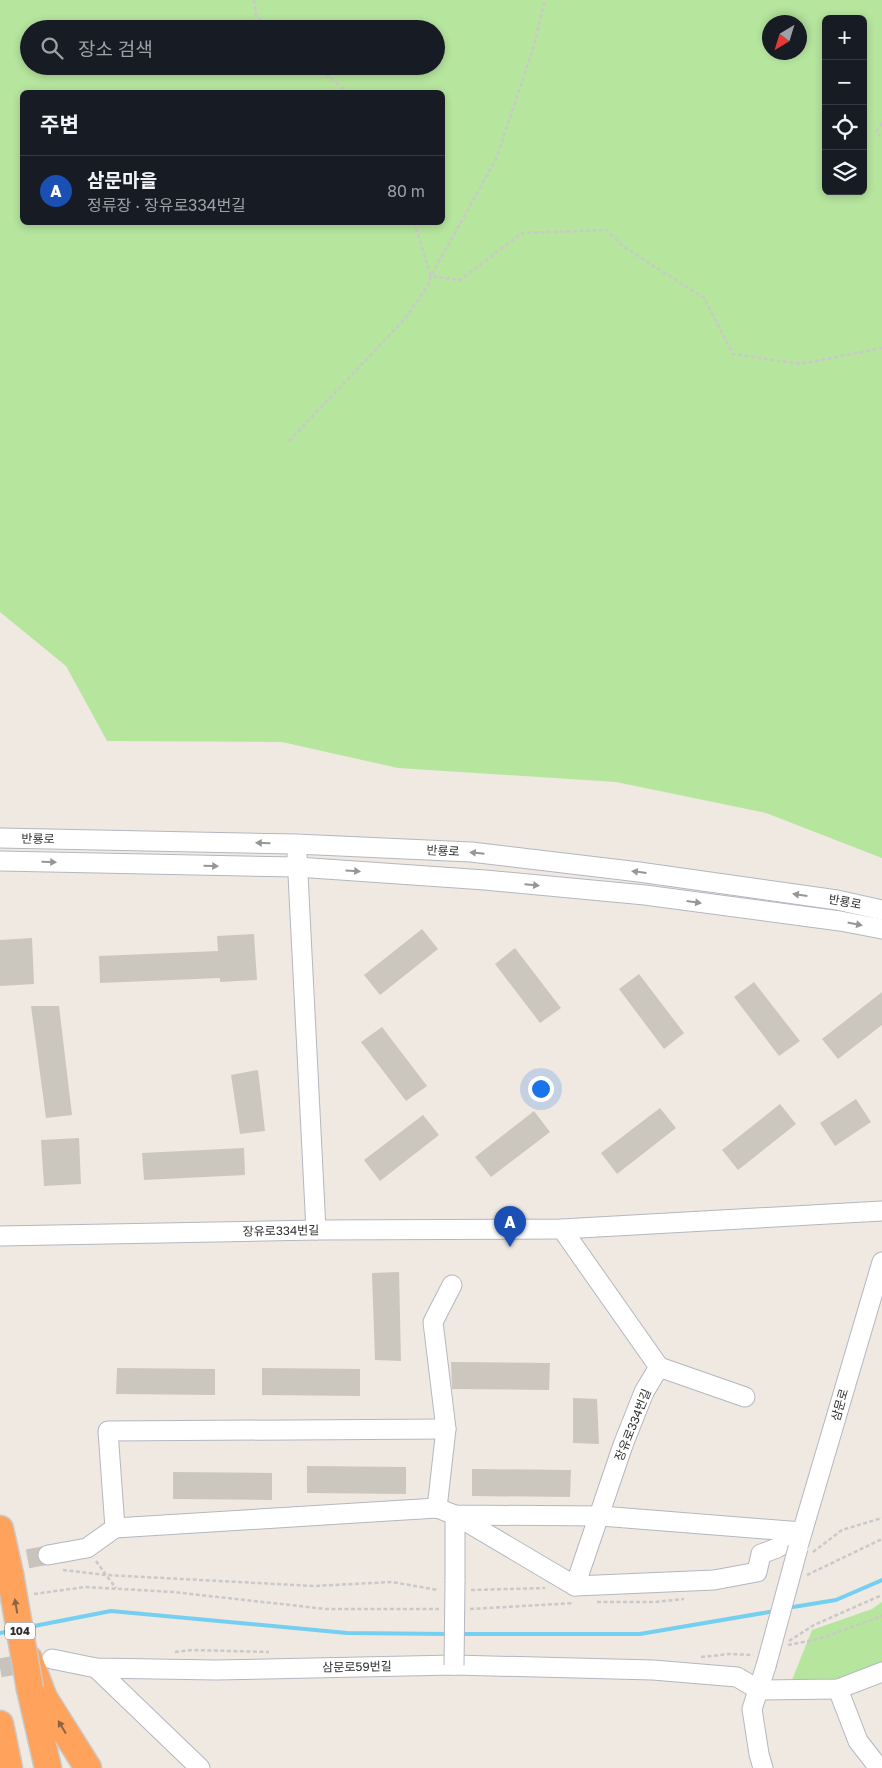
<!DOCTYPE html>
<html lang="ko">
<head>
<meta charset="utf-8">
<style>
	:root { --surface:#171b24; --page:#242831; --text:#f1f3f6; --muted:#9ea1a6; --line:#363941; --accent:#0b8043 }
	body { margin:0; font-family:"Golos Text","Noto Sans KR",sans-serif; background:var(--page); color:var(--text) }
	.controls { position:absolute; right:15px; top:15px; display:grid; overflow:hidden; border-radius:8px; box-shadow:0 2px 8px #0003 }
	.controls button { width:45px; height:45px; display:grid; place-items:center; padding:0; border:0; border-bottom:1px solid var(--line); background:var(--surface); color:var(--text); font:25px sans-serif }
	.compass { position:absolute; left:762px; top:15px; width:45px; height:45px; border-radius:50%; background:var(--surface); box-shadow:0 2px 8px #0003; rotate:218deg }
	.you { position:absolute; left:540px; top:1088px; width:18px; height:18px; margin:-12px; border:4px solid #fff; border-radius:50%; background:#1a73e8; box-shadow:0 0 0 8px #1a73e833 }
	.badge { display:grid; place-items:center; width:32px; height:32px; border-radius:50%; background:var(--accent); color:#fff; font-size:16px; font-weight:700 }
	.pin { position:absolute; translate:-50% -41px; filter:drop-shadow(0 1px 2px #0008) }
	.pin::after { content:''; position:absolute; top:26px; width:18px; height:15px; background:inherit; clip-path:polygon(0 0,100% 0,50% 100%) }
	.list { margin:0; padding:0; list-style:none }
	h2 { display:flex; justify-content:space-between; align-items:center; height:65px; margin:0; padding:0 20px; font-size:21px }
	h2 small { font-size:16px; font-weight:400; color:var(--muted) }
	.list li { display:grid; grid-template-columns:32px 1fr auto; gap:15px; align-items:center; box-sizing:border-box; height:70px; padding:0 20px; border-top:1px solid var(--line) }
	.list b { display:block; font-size:19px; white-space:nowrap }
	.list p { margin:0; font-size:16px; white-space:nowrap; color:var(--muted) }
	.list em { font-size:16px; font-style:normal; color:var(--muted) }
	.icon { flex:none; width:28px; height:28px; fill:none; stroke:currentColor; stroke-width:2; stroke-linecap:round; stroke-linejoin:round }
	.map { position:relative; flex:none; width:882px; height:1768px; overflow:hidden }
	.search { position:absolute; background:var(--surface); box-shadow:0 2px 8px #0003; left:20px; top:20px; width:425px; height:55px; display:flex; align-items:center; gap:12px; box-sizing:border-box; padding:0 18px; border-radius:28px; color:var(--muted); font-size:19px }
	.panel { position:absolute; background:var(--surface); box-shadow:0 2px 8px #0003; left:20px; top:90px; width:425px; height:135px; border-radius:8px }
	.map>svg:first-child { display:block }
	.green { fill:#b6e59e; fill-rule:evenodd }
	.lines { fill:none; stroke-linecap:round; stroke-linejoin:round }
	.stream { stroke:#75cff0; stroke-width:4 }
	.building { fill:#cbc7bf }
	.minor-tunnel { stroke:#c8c4bd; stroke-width:19; stroke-dasharray:19 9; stroke-linecap:butt }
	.minor-casing { stroke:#b4b7c1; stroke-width:21 }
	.highway-casing { stroke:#c9c9c9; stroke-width:29 }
	.path { stroke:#c9c9c9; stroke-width:2.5; stroke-dasharray:4 2.5; stroke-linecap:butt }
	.minor { stroke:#fff; stroke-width:19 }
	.highway { stroke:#ffa35c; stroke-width:26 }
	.minor-bridge-casing { stroke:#b4b7c1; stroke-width:21; stroke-linecap:butt }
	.highway-bridge-casing { stroke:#c9c9c9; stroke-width:29; stroke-linecap:butt }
	.minor-bridge { stroke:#fff; stroke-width:19 }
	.highway-bridge { stroke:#ffa35c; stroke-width:26 }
	.oneway { fill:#969696 }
	.oneway2 { fill:#8c6343 }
	.labels { text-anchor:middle; stroke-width:5; stroke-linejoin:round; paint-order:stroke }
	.shield { fill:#fff; stroke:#6d6d6d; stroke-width:1 }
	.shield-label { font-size:11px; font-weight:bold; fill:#2e2e2e }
	.street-label { font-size:12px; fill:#2e2e2e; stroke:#fff }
</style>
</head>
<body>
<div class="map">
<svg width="882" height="1768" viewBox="0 0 882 1768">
	<rect width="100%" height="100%" fill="#efe9e1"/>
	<g class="green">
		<path d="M0,0H882V858L766,813L616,782L398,768L282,742L107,741L66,666L0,612ZM826,19H863V191H826ZM770,22H800V52H770ZM29,29H436V66H29ZM22,92H442V222H22Z"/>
		<polygon points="882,1602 882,1669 852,1682 792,1680 812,1630 872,1609"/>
	</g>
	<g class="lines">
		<g class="stream">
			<polyline points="787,1608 836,1600 882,1580"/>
			<polyline points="29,1627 111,1611 347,1633 450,1634"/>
			<polyline points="0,1633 10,1631"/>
			<polyline points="459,1634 640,1634 775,1611"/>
		</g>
	</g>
	<g class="building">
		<polygon points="422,929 438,949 380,995 364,975"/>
		<polygon points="254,934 257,980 220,982 220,978 100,983 99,956 218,951 217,936"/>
		<polygon points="32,938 34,984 0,986 0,940"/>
		<polygon points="515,948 561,1008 540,1023 495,964"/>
		<polygon points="639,974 684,1033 664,1049 619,989"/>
		<polygon points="754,982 800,1041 779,1056 734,997"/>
		<polygon points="882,992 882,1025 838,1059 822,1039"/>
		<polygon points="31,1006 59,1006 72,1115 46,1118"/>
		<polygon points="382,1027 427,1086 406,1101 361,1042"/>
		<polygon points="258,1070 265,1131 240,1134 231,1075"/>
		<polygon points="856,1099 871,1122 835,1146 820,1123"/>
		<polygon points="780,1104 796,1124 738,1170 722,1150"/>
		<polygon points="660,1108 676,1128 617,1174 601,1153"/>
		<polygon points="534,1111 550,1132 491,1177 475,1157"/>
		<polygon points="423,1115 439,1135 380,1181 364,1160"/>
		<polygon points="79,1138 81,1184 44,1186 41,1140"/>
		<polygon points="244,1148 245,1175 144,1180 142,1153"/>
		<polygon points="399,1272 401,1361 375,1360 372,1273"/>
		<polygon points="451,1362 550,1363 549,1390 452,1389"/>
		<polygon points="117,1368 215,1369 215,1395 116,1394"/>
		<polygon points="262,1368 360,1369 360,1396 262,1395"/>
		<polygon points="573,1398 597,1399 599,1444 573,1443"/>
		<polygon points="307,1466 406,1467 406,1494 307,1493"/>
		<polygon points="472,1469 571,1470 570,1497 472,1496"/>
		<polygon points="173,1472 272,1473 272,1500 173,1499"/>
	</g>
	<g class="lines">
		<g class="minor-tunnel">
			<polyline points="0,1564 48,1555"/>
			<polyline points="0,1668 38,1661"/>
		</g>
		<g class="minor-casing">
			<g id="minor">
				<polyline points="0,838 296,844 471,852 639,872 837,900 882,910"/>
				<polyline points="297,855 316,1230"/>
				<polyline points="0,861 297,867 485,880 645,895 840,921 882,929"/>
				<polyline points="562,1229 659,1367"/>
				<polyline points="0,1236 316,1230 562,1229 882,1211"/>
				<polyline points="659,1367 745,1397"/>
				<polyline points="446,1429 108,1431 115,1528 437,1508 455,1515 601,1516 802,1532"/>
				<polyline points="437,1508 446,1429 433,1322 452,1285"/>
				<polyline points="799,1543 882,1262"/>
				<polyline points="48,1555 87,1548 115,1528"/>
				<polyline points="455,1581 455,1515 575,1586 714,1580 757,1572 761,1554 777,1548 802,1532"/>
				<polyline points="575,1586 623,1445 644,1392 659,1367"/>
				<polyline points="52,1659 96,1668 216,1670 454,1665 653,1670 737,1677 759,1690 838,1689 882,1672"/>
				<polyline points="96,1668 200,1768"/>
				<polyline points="838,1689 858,1741 879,1768"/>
				<polyline points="763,1768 759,1754 752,1709 766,1666"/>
			</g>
		</g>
		<g class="highway-casing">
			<g id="highway">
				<polyline points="0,1529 10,1574"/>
				<polyline points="29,1659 44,1698 88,1768"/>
				<polyline points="30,1689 48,1768"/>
				<polyline points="0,1724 9,1768"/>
			</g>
		</g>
		<g class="path">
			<polyline points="254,0 256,16 272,29"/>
			<polyline points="316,66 347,92"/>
			<polyline points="882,123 876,132 882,138"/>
			<polyline points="414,222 431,276 460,280 522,233 606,230 624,247 704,298 733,354 800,364 882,348"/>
			<polyline points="289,441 404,320 428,286 431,276 496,159 533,49 545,0"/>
			<polyline points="813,1552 842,1530 882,1518"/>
			<polyline points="96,1561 106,1575 314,1586 392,1582 438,1590"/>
			<polyline points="63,1570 106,1575 116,1588"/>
			<polyline points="807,1575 882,1539"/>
			<polyline points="471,1590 545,1588"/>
			<polyline points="34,1594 85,1587 173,1592 326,1609 439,1609"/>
			<polyline points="597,1602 655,1602 684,1599"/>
			<polyline points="470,1609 574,1603"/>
			<polyline points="789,1641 814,1625 882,1595"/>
			<polyline points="788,1645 819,1639 882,1616"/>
			<polyline points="175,1652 192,1650 269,1652"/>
			<polyline points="701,1657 730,1654 753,1655"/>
		</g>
		<use href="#minor" class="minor"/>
		<use href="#highway" class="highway"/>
		<g class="minor-bridge-casing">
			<g id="minor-bridge">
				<polyline points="454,1665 455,1581"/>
				<polyline points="766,1666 798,1548"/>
			</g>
		</g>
		<g class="highway-bridge-casing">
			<polyline id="highway-bridge" points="10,1574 30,1689"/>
		</g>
		<use href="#minor-bridge" class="minor-bridge"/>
		<use href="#highway-bridge" class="highway-bridge"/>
	</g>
	<defs><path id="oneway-solid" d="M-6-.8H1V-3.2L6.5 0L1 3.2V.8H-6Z" transform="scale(1.25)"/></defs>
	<g class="oneway">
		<use href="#oneway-solid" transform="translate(263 843) rotate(-179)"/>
		<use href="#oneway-solid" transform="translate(477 853) rotate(-174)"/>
		<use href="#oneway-solid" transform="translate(49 862) rotate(1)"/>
		<use href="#oneway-solid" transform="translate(211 866) rotate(1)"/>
		<use href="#oneway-solid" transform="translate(353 871) rotate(4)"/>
		<use href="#oneway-solid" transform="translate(639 872) rotate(-173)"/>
		<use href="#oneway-solid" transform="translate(532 885) rotate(5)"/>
		<use href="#oneway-solid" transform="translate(800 895) rotate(-172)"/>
		<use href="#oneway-solid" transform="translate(694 902) rotate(8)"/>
		<use href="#oneway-solid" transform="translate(855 924) rotate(11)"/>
	</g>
	<g class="oneway2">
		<use href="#oneway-solid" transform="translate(16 1606) rotate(-100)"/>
		<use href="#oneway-solid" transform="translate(62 1727) rotate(-121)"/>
	</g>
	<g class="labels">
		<rect class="shield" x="5" y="1622.5" width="30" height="17" rx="4"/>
		<g class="shield-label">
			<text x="20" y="1635">104</text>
		</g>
		<g class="street-label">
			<text transform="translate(38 839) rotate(1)" y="4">반룡로</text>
			<text transform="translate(443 851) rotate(3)" y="4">반룡로</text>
			<text transform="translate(845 902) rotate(10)" y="4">반룡로</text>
			<text transform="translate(281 1231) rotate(-1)" y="4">장유로334번길</text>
			<text transform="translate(840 1405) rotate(-74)" y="4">삼문로</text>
			<text transform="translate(633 1425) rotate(-68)" y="4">장유로334번길</text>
			<text transform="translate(357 1667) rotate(-1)" y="4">삼문로59번길</text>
		</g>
	</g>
</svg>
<div class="controls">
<button>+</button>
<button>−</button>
<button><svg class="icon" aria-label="locate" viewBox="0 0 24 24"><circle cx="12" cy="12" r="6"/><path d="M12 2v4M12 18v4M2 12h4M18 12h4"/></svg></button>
<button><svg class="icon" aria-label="layers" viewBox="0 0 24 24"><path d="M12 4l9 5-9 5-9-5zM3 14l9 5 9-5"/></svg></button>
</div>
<svg class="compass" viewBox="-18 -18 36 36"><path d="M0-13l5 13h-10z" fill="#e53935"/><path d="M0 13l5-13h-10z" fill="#9ea1a6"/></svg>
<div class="you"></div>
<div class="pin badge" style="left:510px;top:1247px;background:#1a4fb4">A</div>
<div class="search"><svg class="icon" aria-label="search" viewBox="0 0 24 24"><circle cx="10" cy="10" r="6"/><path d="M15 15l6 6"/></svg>장소 검색</div>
<section class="panel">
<h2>주변<small></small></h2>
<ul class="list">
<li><span class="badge" style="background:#1a4fb4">A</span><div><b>삼문마을</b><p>정류장 · 장유로334번길</p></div><em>80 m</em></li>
</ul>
</section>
</div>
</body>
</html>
